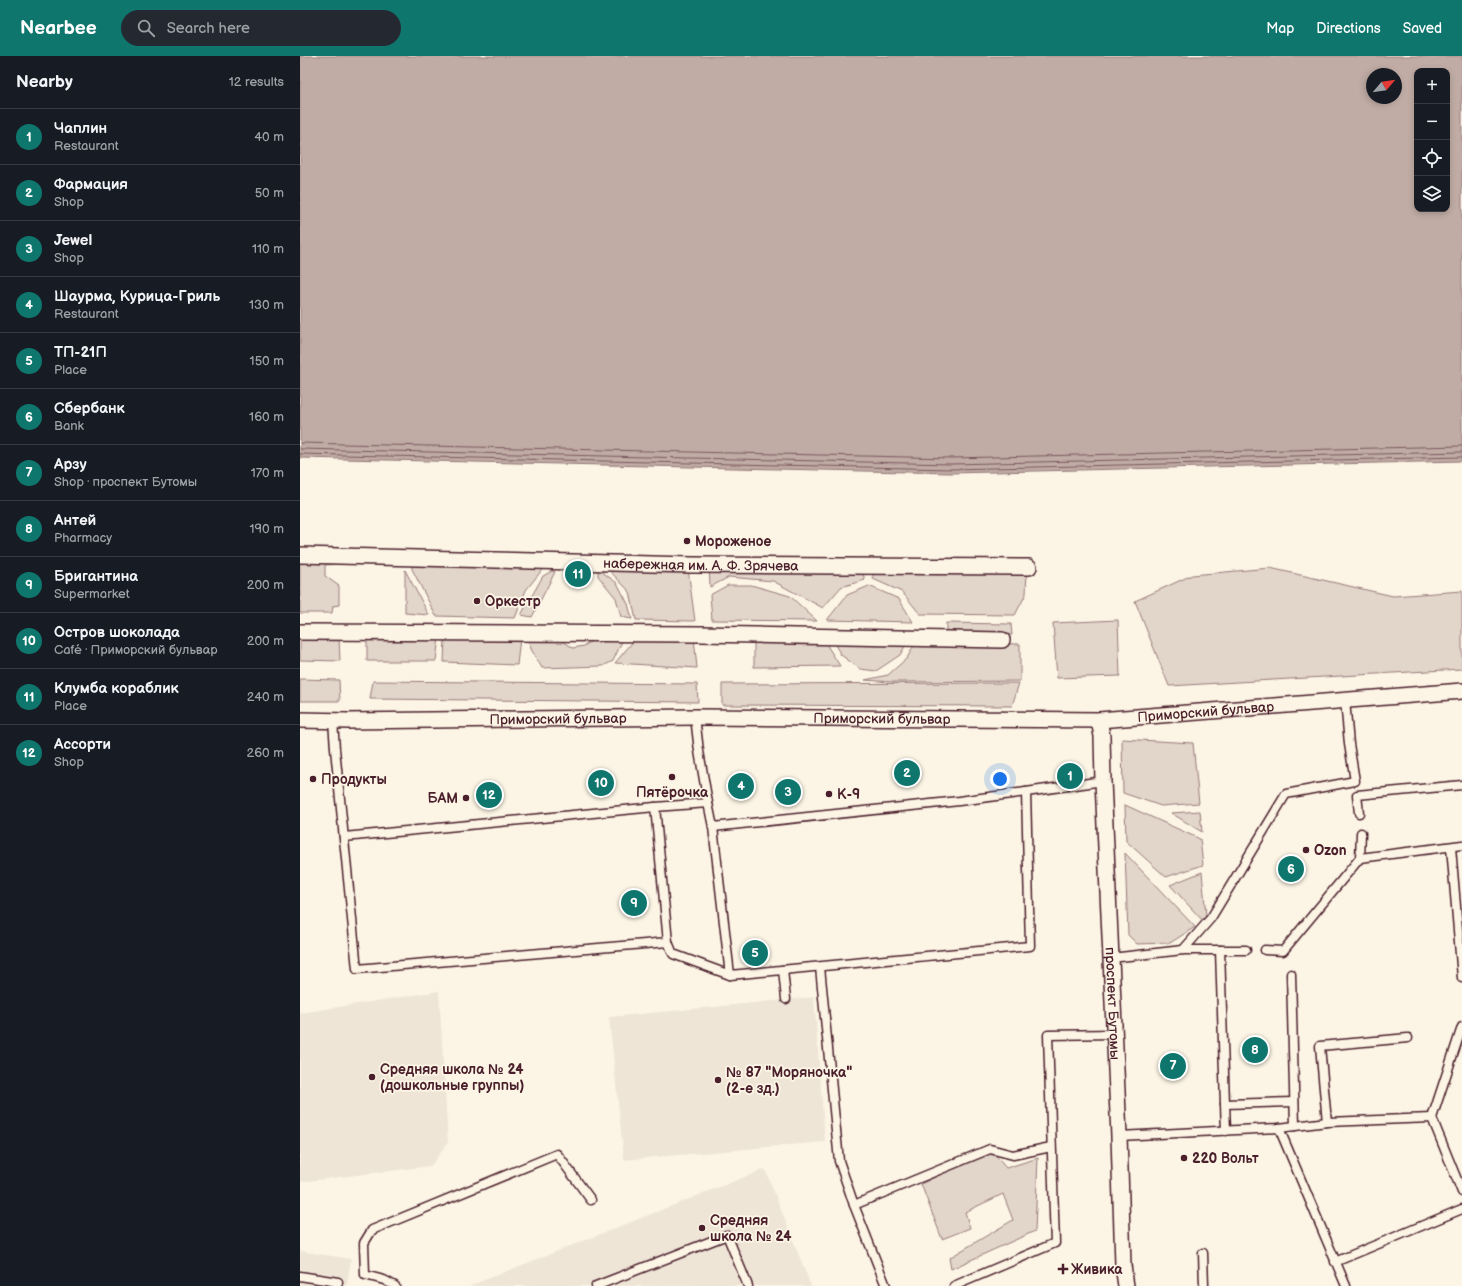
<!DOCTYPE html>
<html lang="en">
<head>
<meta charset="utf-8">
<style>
	:root { --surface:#171b24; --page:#242831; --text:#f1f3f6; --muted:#9ea1a6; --line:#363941; --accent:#0f766e }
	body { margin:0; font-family:"Balsamiq Sans",sans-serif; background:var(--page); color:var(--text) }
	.controls { position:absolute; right:12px; top:12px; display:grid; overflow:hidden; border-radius:8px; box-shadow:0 2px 6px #0003 }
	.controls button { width:36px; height:36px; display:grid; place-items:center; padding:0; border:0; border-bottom:1px solid var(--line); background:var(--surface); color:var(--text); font:20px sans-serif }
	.compass { position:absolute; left:1066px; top:12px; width:36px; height:36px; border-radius:50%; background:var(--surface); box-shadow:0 2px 6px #0003; rotate:61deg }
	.you { position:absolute; left:700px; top:723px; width:14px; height:14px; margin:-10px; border:3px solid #fff; border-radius:50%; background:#1a73e8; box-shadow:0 0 0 6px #1a73e833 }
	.badge { display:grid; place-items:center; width:26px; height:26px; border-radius:50%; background:var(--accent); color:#fff; font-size:13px; font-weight:700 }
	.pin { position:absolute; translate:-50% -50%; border:2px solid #fff; box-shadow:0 1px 4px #0006 }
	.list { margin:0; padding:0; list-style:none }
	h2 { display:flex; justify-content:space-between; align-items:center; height:52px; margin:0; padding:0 16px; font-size:17px }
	h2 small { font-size:13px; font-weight:400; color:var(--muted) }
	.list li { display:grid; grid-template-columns:26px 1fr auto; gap:12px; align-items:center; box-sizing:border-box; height:56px; padding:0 16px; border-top:1px solid var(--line) }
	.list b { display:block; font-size:15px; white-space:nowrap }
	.list p { margin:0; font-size:13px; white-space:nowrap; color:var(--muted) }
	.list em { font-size:13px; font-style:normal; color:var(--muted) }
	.icon { flex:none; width:22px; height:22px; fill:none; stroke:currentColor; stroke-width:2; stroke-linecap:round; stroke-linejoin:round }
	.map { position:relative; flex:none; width:1162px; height:1230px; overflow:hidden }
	header { display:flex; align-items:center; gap:24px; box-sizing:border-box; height:56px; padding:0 20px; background:var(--accent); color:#fff }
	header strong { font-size:19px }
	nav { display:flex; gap:22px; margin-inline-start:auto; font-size:14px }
	.search { width:280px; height:36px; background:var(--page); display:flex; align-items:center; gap:10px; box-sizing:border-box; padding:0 14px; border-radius:22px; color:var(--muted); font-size:15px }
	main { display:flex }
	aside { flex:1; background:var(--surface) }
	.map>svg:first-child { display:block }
	.built { fill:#eee5d7 }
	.green { fill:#e2d5ca; stroke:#967a7a }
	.water { fill:#c0aca5; stroke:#917474; fill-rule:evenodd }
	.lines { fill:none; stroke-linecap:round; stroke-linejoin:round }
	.shore { stroke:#79575c; stroke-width:1 }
	.lane-casing { stroke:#4a1f2b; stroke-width:11 }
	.street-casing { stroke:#4a1f2b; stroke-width:18 }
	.lane { stroke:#fcf5e5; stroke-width:8 }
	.street { stroke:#fcf5e5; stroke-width:15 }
	.poi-dot { fill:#4a1f2b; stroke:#fcf5e5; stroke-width:1.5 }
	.labels { text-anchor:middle; stroke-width:3.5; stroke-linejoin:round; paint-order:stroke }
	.poi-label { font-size:14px; font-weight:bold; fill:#4a1f2b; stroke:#fcf5e5; text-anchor:start }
	.street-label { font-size:14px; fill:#4a1f2b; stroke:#fcf5e5 }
</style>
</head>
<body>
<header>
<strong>Nearbee</strong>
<div class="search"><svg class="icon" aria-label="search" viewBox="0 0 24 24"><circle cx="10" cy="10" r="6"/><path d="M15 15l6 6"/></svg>Search here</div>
<nav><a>Map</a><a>Directions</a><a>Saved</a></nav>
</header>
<main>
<aside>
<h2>Nearby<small>12 results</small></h2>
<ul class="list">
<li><span class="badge">1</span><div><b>Чаплин</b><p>Restaurant</p></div><em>40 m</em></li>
<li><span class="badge">2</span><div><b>Фармация</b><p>Shop</p></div><em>50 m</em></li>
<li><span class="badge">3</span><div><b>Jewel</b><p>Shop</p></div><em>110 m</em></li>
<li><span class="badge">4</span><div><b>Шаурма, Курица-Гриль</b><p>Restaurant</p></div><em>130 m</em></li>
<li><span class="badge">5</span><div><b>ТП-21П</b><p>Place</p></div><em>150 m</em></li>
<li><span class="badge">6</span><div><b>Сбербанк</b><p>Bank</p></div><em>160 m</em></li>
<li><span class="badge">7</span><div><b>Арзу</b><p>Shop · проспект Бутомы</p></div><em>170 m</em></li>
<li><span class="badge">8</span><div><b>Антей</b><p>Pharmacy</p></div><em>190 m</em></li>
<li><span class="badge">9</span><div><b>Бригантина</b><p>Supermarket</p></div><em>200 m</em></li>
<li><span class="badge">10</span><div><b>Остров шоколада</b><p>Café · Приморский бульвар</p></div><em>200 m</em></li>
<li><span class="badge">11</span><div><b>Клумба кораблик</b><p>Place</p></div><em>240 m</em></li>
<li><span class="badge">12</span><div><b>Ассорти</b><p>Shop</p></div><em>260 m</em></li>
</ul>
</aside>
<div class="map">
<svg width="1162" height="1230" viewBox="0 0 1162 1230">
	<rect width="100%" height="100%" fill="#fcf5e5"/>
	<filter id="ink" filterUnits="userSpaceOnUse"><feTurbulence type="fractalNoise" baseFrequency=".025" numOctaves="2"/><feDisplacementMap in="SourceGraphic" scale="8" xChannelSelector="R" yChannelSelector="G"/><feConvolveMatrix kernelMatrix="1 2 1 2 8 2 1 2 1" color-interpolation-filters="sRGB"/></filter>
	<g filter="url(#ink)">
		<g class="built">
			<polygon points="139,935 148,1086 131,1110 0,1126 0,957"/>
			<polygon points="514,941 525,1086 324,1104 309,961"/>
			<polygon points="465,1113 511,1230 169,1230"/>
			<polygon points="0,1195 51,1203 47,1230 0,1230"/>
		</g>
		<g class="green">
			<polygon points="0,504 40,505 40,508 25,509 25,520 39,530 39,549 33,550 32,557 0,557"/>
			<polygon points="112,505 246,509 226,534 215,562 136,560 112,513"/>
			<polygon points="409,507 562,515 565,524 541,531 523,552 473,525 429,521 410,531"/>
			<polygon points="306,511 388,513 395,565 336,564 330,536"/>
			<polygon points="970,512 1093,540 1162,535 1162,613 869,630 835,545 892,519"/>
			<polygon points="298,513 317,527 328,548 332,563 321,561 316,542 298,520"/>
			<polygon points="105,514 129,559 105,557"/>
			<polygon points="573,514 727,515 726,538 715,559 620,558 602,536 573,523"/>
			<polygon points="252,515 255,516 232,561 221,559 243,520"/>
			<polygon points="428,529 451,529 490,540 517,565 412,564 410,539"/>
			<polygon points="569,530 599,543 613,566 527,564 547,539"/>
			<polygon points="818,564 820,620 757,622 753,567"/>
			<polygon points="646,567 711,568 712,579 646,576"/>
			<polygon points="227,580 256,580 273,592 284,590 299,580 324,581 313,605 303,610 242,612 231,593"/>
			<polygon points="0,581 39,581 40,605 0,604"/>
			<polygon points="139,581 136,605 67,605 67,582"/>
			<polygon points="145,581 220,582 217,609 144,606"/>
			<polygon points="336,582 394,582 397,612 315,607"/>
			<polygon points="523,583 540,610 454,611 454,584"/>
			<polygon points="532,584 608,585 600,599 576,615 560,613 541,599"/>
			<polygon points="616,586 720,588 720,625 592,626 565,624 588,619 607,602"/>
			<polygon points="0,623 39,624 40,645 0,645"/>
			<polygon points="73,625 397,628 398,646 70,643"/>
			<polygon points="719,627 712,650 422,649 422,628"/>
			<polygon points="822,683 893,687 899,747 861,750 823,737"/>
			<polygon points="825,749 900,783 903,809 866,821 826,785"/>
			<polygon points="900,755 902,776 871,757"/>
			<polygon points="825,797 895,871 870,887 837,888 828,879"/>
			<polygon points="902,816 906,859 903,865 870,829"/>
			<polygon points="690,1093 706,1112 738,1102 735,1175 651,1213 649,1202 713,1164 703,1138 665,1156 670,1172 642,1183 621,1128"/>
		</g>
		<path class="water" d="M0,0H1162V405L651,417L0,402ZM1117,15H1147V153H1117ZM1072,18H1096V42H1072Z"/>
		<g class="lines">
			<g class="shore">
				<polyline points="0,387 651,402 1162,390"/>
				<polyline points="0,393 651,408 1162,396"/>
				<polyline points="0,398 651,413 1162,401"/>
			</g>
			<g class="lane-casing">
				<g id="lane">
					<polyline points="395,661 399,695 408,747 355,751 368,886 373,898 430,919"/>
					<polyline points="33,665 35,693 57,913 368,886"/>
					<polyline points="408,747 413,771 430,919 730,890 726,736 803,725"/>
					<polyline points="1059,757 1057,739 1162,729"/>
					<polyline points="413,771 659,745 726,736"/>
					<polyline points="44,781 355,751"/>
					<polyline points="1151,791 1162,922"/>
					<polyline points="1060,802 1162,789"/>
					<polyline points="883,894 911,862 986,738 1055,725 1049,688 1045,644"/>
					<polyline points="920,894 925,1048 994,1046"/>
					<polyline points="965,894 983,895 1060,802 1061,777"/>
					<polyline points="811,902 883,894 946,894"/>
					<polyline points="520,911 539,1105 554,1149"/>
					<polyline points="483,914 486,943"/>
					<polyline points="991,918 995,1070"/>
					<polyline points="925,1048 926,1075"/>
					<polyline points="1132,1062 1162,971"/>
					<polyline points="1027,1066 1020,990 1108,982"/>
					<polyline points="979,1072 1046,1230"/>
					<polyline points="819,1080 979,1072 1027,1066 1132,1062 1162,1136"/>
					<polyline points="903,1197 904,1230"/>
					<polyline points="1035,1206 1162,1153"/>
					<polyline points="0,1220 38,1226 37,1230"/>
					<polyline points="95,1230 84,1224 65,1219 64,1187 72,1174 257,1098 291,1144"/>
					<polyline points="296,1230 427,1179 448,1230"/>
					<polyline points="586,1230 554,1149 690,1093 713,1099 751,1091"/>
					<polyline points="654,1230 755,1187 748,979 815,978"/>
				</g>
			</g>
			<g class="street-casing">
				<g id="street">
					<path id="s1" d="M0,499L392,509L729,511"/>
					<polyline points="0,576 400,578 702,584"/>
					<path id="s2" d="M0,664L48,665L395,661L799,664L1162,635"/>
					<path id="s3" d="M799,664L802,680L803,725L819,1080L823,1209L826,1230"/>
				</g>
			</g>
			<use href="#lane" class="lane"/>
			<use href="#street" class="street"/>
		</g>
	</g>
	<g class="poi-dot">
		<circle cx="387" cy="485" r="4"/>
		<circle cx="177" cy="545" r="4"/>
		<circle cx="372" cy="721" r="4"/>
		<circle cx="13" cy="723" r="4"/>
		<circle cx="529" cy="738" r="4"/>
		<circle cx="166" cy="742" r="4"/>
		<circle cx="1006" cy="794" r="4"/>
		<circle cx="72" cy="1021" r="4"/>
		<circle cx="418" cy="1024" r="4"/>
		<circle cx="884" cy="1102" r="4"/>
		<circle cx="402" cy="1172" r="4"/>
		<path d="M761 1207h4v4h4v4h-4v4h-4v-4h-4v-4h4z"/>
	</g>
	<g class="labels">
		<g class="poi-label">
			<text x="395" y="490">Мороженое</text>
			<text x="185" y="550">Оркестр</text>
			<text x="21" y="728">Продукты</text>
			<text x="372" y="741" text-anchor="middle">Пятёрочка</text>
			<text x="537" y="743">К-9</text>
			<text x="158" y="747" text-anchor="end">БАМ</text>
			<text x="1014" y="799">Ozon</text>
			<text x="80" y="1018">Средняя школа № 24<tspan x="80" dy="16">(дошкольные группы)</tspan></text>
			<text x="426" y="1021">№ 87 "Моряночка"<tspan x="426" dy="16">(2-е зд.)</tspan></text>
			<text x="892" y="1107">220 Вольт</text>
			<text x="410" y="1169">Средняя<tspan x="410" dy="16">школа № 24</tspan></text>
			<text x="771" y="1218">Живика</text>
		</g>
		<g class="street-label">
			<text dy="5" stroke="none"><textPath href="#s1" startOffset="401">набережная им. А. Ф. Зрячева</textPath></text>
			<text dy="5" stroke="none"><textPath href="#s2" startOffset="906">Приморский бульвар</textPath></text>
			<text dy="5" stroke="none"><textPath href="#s2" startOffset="258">Приморский бульвар</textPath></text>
			<text dy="5" stroke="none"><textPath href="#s2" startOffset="582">Приморский бульвар</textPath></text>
			<text dy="5" stroke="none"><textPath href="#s3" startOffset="284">проспект Бутомы</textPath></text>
		</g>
	</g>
</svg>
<div class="controls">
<button>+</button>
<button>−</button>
<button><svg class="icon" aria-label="locate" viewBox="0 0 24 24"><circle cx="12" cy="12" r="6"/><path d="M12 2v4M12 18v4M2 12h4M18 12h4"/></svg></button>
<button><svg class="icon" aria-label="layers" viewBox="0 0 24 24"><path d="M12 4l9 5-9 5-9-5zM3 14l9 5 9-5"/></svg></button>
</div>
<svg class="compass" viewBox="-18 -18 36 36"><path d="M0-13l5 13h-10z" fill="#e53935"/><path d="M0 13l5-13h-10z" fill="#9ea1a6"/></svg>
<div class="you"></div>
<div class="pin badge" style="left:770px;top:720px">1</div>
<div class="pin badge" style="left:607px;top:717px">2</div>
<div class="pin badge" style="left:488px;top:736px">3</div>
<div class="pin badge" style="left:441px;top:730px">4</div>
<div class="pin badge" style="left:455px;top:897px">5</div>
<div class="pin badge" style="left:991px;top:813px">6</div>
<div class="pin badge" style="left:873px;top:1010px">7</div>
<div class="pin badge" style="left:955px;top:994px">8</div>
<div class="pin badge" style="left:334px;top:847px">9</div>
<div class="pin badge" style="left:301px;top:727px">10</div>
<div class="pin badge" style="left:278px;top:518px">11</div>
<div class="pin badge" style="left:189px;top:739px">12</div>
</div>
</main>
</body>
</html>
